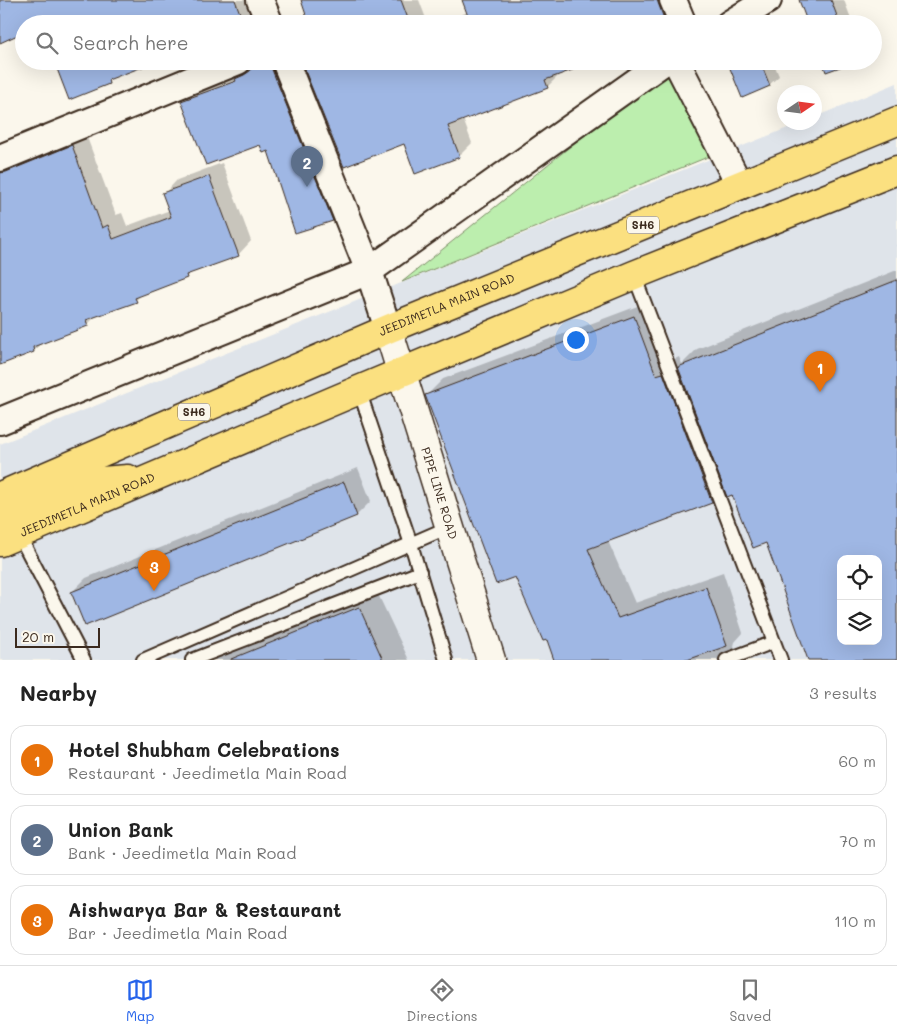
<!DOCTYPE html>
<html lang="en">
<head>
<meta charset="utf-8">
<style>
	:root { --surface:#fff; --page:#f6f6f6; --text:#222; --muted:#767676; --line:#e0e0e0; --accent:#2563eb }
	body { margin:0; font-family:Mali,sans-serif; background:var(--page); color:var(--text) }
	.controls { position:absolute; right:15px; bottom:15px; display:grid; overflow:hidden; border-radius:10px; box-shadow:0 5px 20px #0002 }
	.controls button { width:45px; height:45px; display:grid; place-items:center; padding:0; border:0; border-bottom:1px solid var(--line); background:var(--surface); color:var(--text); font:25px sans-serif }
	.compass { position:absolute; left:777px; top:85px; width:45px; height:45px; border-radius:50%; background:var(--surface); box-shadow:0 5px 20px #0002; rotate:77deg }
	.scale { position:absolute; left:15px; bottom:12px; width:85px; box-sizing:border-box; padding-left:5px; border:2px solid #3b2a1e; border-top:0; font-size:14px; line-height:18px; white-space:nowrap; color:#3b2a1e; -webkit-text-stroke:4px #fbf7ec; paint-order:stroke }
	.you { position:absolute; left:575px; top:339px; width:18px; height:18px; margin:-12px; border:4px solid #fff; border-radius:50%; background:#1a73e8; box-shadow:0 0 0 8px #1a73e833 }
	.badge { display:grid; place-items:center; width:32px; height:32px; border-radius:50%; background:var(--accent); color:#fff; font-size:16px; font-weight:700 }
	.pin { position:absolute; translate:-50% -41px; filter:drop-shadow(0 1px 2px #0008) }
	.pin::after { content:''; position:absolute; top:26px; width:18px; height:15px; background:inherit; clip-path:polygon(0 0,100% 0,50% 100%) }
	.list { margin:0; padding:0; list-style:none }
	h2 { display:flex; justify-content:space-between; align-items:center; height:65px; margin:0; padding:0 20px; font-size:21px }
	h2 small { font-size:16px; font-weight:400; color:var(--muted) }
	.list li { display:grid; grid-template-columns:32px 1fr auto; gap:15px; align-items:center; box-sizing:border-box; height:70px; margin:0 10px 10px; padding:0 10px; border:1px solid var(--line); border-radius:15px }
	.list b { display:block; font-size:19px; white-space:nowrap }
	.list p { margin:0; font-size:16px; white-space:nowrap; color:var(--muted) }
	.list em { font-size:16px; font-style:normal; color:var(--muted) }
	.icon { flex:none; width:28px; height:28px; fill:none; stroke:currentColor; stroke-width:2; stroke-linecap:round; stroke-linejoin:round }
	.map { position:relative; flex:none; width:897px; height:660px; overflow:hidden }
	.search { position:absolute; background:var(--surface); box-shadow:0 5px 20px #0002; left:15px; right:15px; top:15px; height:55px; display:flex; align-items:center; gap:12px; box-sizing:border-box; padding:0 18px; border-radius:28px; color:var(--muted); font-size:19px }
	.sheet { height:305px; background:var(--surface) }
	nav { display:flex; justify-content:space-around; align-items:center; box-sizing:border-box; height:70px; border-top:1px solid var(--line); background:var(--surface); font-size:14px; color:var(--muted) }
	nav a { display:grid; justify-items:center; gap:2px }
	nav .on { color:var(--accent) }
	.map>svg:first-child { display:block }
	.built { fill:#dfe4ea; fill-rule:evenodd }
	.green { fill:#bceeae; stroke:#7c8c66 }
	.shadow { fill:#0003; fill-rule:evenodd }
	.building { fill:#9fb7e4; stroke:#3b2a1e; fill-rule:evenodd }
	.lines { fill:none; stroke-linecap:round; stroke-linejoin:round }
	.service-casing { stroke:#3b2a1e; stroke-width:16 }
	.minor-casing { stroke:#3b2a1e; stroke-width:30 }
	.tertiary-casing { stroke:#3b2a1e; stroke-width:31 }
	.primary-casing { stroke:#3b2a1e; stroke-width:31 }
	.service { stroke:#fbf7ec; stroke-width:12 }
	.minor { stroke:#fbf7ec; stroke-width:26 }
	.tertiary { stroke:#fbf7ec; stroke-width:28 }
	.primary { stroke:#fbe080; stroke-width:28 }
	.labels { text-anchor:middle; stroke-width:4.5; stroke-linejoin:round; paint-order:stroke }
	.shield { fill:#fbf7ec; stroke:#75685c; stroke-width:1 }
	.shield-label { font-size:11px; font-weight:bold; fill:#3b2a1e }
	.street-label { font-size:12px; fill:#3b2a1e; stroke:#fbf7ec }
</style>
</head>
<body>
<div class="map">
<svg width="897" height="660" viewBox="0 0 897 660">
	<rect width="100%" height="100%" fill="#fbf7ec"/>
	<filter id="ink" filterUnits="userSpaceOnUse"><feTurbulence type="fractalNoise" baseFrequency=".02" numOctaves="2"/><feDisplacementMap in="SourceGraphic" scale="10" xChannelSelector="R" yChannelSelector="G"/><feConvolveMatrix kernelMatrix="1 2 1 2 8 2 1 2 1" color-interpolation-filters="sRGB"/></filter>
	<g filter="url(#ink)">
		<path class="built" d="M897,83V660H0V444L800,123L814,122L815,117ZM841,559H878V641H841Z"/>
		<polygon class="green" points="670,66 715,154 402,282"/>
		<g class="shadow">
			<polygon points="0,0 252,0 261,24 24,24 0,42"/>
			<polygon points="302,0 419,0 428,24 311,24"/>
			<polygon points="464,0 674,0 675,24 438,24 468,12"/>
			<polygon points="806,0 844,0 853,24 809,24"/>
			<polygon points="254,61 286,61 345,207 332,220 269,150 261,144 183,101 196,89 254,64"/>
			<polygon points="303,61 561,73 547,87 463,119 472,143 459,156 405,142"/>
			<polygon points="728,61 773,61 779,76 769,85"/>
			<polygon points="85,132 116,215 122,213 127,226 170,210 164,194 177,180 222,163 251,241 238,255 192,272 186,277 143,293 136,300 98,314 87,325 42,342 34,351 0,363 0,160"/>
			<path d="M897,270V660H809L767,541L733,494L725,488L712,502L608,541L635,603L723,572L743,633L735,642L734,646L737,650L749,651L752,660H556L548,638L426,396L443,379L651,301L673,360L679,357L682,364L697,349ZM841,559H878V641H841Z"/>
			<polygon points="358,468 371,501 357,515 72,592 86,578"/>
			<polygon points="376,590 409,660 207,660"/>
		</g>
		<g class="building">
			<polygon points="0,0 235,0 244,24 24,24 24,32 0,43"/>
			<polygon points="301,0 401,0 410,24 309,24"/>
			<polygon points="462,0 657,0 666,24 457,24 469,19"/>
			<polygon points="799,0 831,0 840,24 808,24"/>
			<polygon points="54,61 158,61 108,80 109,84 69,100"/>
			<polygon points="253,61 270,61 271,67 333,221 295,233 268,151 263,153 260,145 206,165 181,101 236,81 235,79 244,75 250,71"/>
			<polygon points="301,61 597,61 545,80 548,88 448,126 460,157 415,174 404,144 344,167"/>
			<polygon points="727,61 760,61 770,86 742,98"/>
			<polygon points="822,61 854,61 854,62 826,72"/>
			<polygon points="72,145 102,228 108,225 113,239 171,217 162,193 209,176 239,256 186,275 187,278 135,298 137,302 86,320 88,326 33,347 34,352 0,365 0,173 6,172"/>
			<path d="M897,280V660H808L766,543L753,548L732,495L727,497L678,367ZM841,559H878V641H841Z"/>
			<polygon points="634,316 656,375 663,373 712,503 588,549 618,618 706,587 727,646 687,660 554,660 547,640 543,641 515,577 496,584 425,395"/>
			<polygon points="344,482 357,516 85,626 71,592"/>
			<polygon points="359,607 383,660 231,660 231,659"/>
		</g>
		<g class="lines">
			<g class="service-casing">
				<g id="service">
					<polyline points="634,275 781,660"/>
					<polyline points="359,390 411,544 446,660"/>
					<polyline points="18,533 84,660"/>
					<polyline points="143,660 449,527"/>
					<polyline points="192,660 420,572"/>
					<polyline points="726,660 774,642"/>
				</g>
			</g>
			<g class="minor-casing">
				<g id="minor">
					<polyline points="260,0 270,24"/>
					<polyline points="673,0 683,24"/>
					<polyline points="729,24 768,0"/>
					<polyline points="285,61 369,271 388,329"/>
					<polyline points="676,61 740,186"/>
					<polyline points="0,158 238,61"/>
					<polyline points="0,421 369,271 665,61"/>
				</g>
			</g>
			<g class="tertiary-casing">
				<g id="tertiary">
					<path id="s1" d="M388,329L491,660"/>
				</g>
			</g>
			<g class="primary-casing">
				<g id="primary">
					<path id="s2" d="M0,496L388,329L897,121"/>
					<polyline points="0,520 88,482 128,479"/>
					<path id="s3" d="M0,542L359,390L634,275L897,170"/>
				</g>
			</g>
			<use href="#service" class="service"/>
			<use href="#minor" class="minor"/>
			<use href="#tertiary" class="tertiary"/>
			<use href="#primary" class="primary"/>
		</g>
	</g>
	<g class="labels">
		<g class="shield">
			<rect x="627" y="216.5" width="32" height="17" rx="4"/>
			<rect x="178" y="403.5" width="32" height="17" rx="4"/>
		</g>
		<g class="shield-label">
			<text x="643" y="229">SH6</text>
			<text x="194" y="416">SH6</text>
		</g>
		<g class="street-label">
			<text dy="4" stroke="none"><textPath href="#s2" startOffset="486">JEEDIMETLA MAIN ROAD</textPath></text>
			<text dy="4" stroke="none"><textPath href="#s1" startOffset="172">PIPE LINE ROAD</textPath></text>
			<text dy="4" stroke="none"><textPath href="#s3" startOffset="95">JEEDIMETLA MAIN ROAD</textPath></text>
		</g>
	</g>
</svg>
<div class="controls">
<button><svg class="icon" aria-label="locate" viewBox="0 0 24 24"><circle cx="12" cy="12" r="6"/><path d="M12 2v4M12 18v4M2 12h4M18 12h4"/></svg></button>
<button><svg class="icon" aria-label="layers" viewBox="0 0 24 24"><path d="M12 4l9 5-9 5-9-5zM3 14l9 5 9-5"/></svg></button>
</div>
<svg class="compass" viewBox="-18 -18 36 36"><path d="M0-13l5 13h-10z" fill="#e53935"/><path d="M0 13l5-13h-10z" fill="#767676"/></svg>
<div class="scale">20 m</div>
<div class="you"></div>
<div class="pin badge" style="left:820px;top:392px;background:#e8710a">1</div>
<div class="pin badge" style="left:307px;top:187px;background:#5c6f8a">2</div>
<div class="pin badge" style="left:154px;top:591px;background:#e8710a">3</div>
<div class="search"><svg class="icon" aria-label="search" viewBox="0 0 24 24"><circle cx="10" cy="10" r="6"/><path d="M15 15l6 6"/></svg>Search here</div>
</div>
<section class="sheet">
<h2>Nearby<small>3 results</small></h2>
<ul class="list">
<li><span class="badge" style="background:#e8710a">1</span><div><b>Hotel Shubham Celebrations</b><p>Restaurant · Jeedimetla Main Road</p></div><em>60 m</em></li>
<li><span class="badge" style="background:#5c6f8a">2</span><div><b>Union Bank</b><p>Bank · Jeedimetla Main Road</p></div><em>70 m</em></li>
<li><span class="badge" style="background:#e8710a">3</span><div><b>Aishwarya Bar &amp; Restaurant</b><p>Bar · Jeedimetla Main Road</p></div><em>110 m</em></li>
</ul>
</section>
<nav>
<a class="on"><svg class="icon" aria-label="map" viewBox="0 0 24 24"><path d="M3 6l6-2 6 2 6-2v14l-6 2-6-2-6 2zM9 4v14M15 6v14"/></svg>Map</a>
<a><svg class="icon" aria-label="directions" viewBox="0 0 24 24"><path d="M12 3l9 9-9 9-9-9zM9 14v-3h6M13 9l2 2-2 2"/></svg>Directions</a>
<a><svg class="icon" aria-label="saved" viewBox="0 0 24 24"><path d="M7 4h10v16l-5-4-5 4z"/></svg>Saved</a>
</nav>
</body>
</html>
